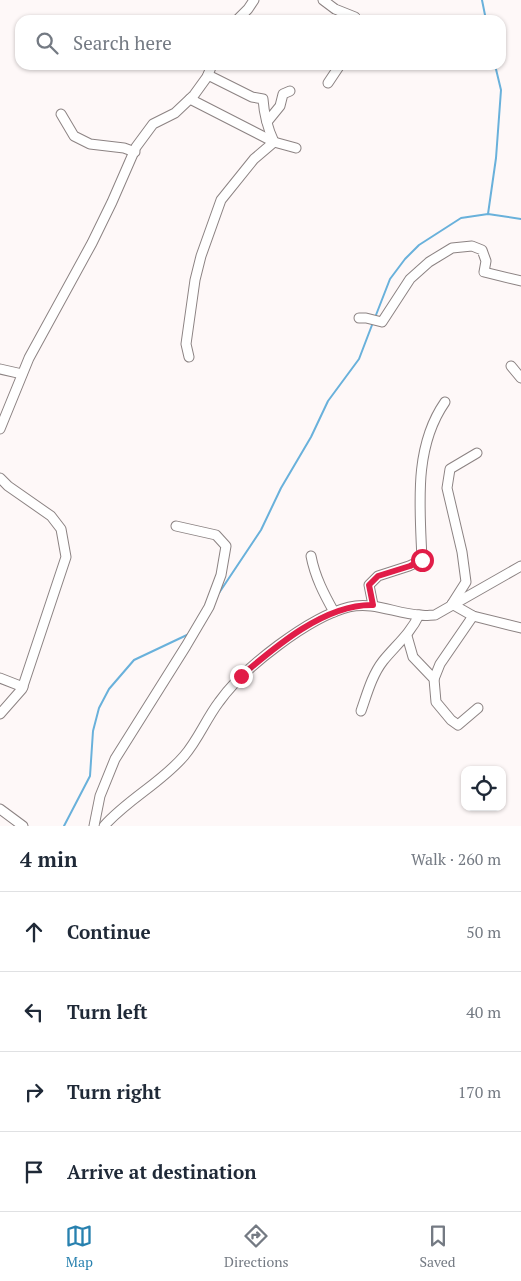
<!DOCTYPE html>
<html lang="en">
<head>
<meta charset="utf-8">
<style>
	:root { --surface:#fff; --page:#f6f6f7; --text:#1f2937; --muted:#747a83; --line:#e0e1e3; --accent:#2881af }
	body { margin:0; font-family:"PT Serif",serif; background:var(--page); color:var(--text) }
	.controls { position:absolute; right:15px; bottom:15px; display:grid; overflow:hidden; border-radius:10px; box-shadow:0 1px 4px #0004 }
	.controls button { width:45px; height:45px; display:grid; place-items:center; padding:0; border:0; border-bottom:1px solid var(--line); background:var(--surface); color:var(--text); font:25px sans-serif }
	.stop { position:absolute; width:15px; height:15px; margin:-11px; border:4px solid #e11d48; border-radius:50%; background:#fff }
	.stop.end { background:#e11d48; border-color:#fff; box-shadow:0 1px 5px #0008 }
	.list { margin:0; padding:0; list-style:none }
	h2 { display:flex; justify-content:space-between; align-items:center; height:65px; margin:0; padding:0 20px; font-size:21px }
	h2 small { font-size:16px; font-weight:400; color:var(--muted) }
	.list li { display:grid; grid-template-columns:32px 1fr auto; gap:15px; align-items:center; box-sizing:border-box; height:80px; padding:0 20px; border-top:1px solid var(--line) }
	.list b { display:block; font-size:19px; white-space:nowrap }
	.list em { font-size:16px; font-style:normal; color:var(--muted) }
	.icon { flex:none; width:28px; height:28px; fill:none; stroke:currentColor; stroke-width:2; stroke-linecap:round; stroke-linejoin:round }
	.map { position:relative; flex:none; width:521px; height:826px; overflow:hidden }
	.search { position:absolute; background:var(--surface); box-shadow:0 1px 4px #0004; left:15px; right:15px; top:15px; height:55px; display:flex; align-items:center; gap:12px; box-sizing:border-box; padding:0 18px; border-radius:15px; color:var(--muted); font-size:19px }
	.sheet { height:385px; background:var(--surface) }
	nav { display:flex; justify-content:space-around; align-items:center; box-sizing:border-box; height:70px; border-top:1px solid var(--line); background:var(--surface); font-size:14px; color:var(--muted) }
	nav a { display:grid; justify-items:center; gap:2px }
	nav .on { color:var(--accent) }
	.map>svg:first-child { display:block }
	.lines { fill:none; stroke-linecap:round; stroke-linejoin:round }
	.stream { stroke:#69b1db; stroke-width:2 }
	.minor-casing { stroke:#8c8383; stroke-width:11 }
	.minor { stroke:#fff; stroke-width:9 }
	.route { stroke:#e11d48; stroke-width:6 }
</style>
</head>
<body>
<div class="map">
<svg width="521" height="826" viewBox="0 0 521 826">
	<rect width="100%" height="100%" fill="#fef8f8"/>
	<g class="lines">
		<g class="stream">
			<polyline points="482,0 486,20"/>
			<polyline points="488,214 496,158 501,90 495,65"/>
			<polyline points="376,315 390,279 405,259 419,245 461,218 488,214 521,219"/>
			<polyline points="219,593 261,530 281,488 311,437 328,401 359,359 372,325"/>
			<polyline points="64,826 90,776 93,731 99,708 109,689 134,660 189,634"/>
		</g>
		<g class="minor-casing">
			<g id="minor">
				<polyline points="323,0 335,9 355,17 354,20"/>
				<polyline points="237,20 248,9 254,0"/>
				<path d="M208,75L252,97L263,99C264,114 268,129 274,142"/>
				<polyline points="328,83 340,65"/>
				<polyline points="190,99 274,142 296,148"/>
				<polyline points="61,114 74,136 90,144 124,148 135,152"/>
				<polyline points="267,122 280,106 283,94 290,91"/>
				<polyline points="359,318 366,318 382,322 410,279 429,262 452,248 472,246 482,250 486,261 484,272 521,281"/>
				<polyline points="189,357 186,344 195,280 201,256 221,200 254,159 274,142"/>
				<polyline points="511,366 521,378"/>
				<polyline points="0,369 22,374"/>
				<polyline points="0,429 29,358 92,243 112,202 136,147 153,124 175,113 194,95 207,77 212,65"/>
				<polyline points="0,478 8,486 51,516 61,529 66,557 22,689 0,714"/>
				<path d="M311,556C315,577 324,594 334,612"/>
				<polyline points="452,604 466,582 462,552 447,488 450,469 477,453"/>
				<polyline points="452,604 473,616 521,628"/>
				<path d="M373,605L369,585L378,576L409,566L422,560C420,507 413,448 445,402"/>
				<polyline points="407,636 413,657 434,679 436,702 451,720 458,725 478,708"/>
				<polyline points="0,678 23,687"/>
				<polyline points="434,679 440,664 473,616"/>
				<path d="M361,711C367,694 372,675 383,661C396,645 410,634 419,615"/>
				<polyline points="0,809 23,826"/>
				<polyline points="94,826 100,796 115,759 186,646 209,607 221,575 226,546 216,535 176,526"/>
				<path d="M104,826C128,799 161,783 184,756C198,740 206,719 219,702C243,668 309,617 349,607C374,601 396,614 420,615C425,616 430,615 435,615L521,566"/>
			</g>
		</g>
		<use href="#minor" class="minor"/>
	</g>
	<g class="lines">
		<path class="route" d="M241,676C276,646 325,604 373,605L369,585L378,576L410,566L422,560"/>
	</g>
</svg>
<div class="controls">
<button><svg class="icon" aria-label="locate" viewBox="0 0 24 24"><circle cx="12" cy="12" r="6"/><path d="M12 2v4M12 18v4M2 12h4M18 12h4"/></svg></button>
</div>
<div class="stop" style="left:422px;top:560px"></div>
<div class="stop end" style="left:241px;top:676px"></div>
<div class="search"><svg class="icon" aria-label="search" viewBox="0 0 24 24"><circle cx="10" cy="10" r="6"/><path d="M15 15l6 6"/></svg>Search here</div>
</div>
<section class="sheet">
<h2>4 min<small>Walk · 260 m</small></h2>
<ul class="list">
<li><svg class="icon" aria-label="ahead" viewBox="0 0 24 24"><path d="M12 20V5M6 11l6-6 6 6"/></svg><div><b>Continue</b></div><em>50 m</em></li>
<li><svg class="icon" aria-label="left" viewBox="0 0 24 24"><path d="M17 20v-9H6M10 6l-5 5 5 5"/></svg><div><b>Turn left</b></div><em>40 m</em></li>
<li><svg class="icon" aria-label="right" viewBox="0 0 24 24"><path d="M7 20v-9h11M14 6l5 5-5 5"/></svg><div><b>Turn right</b></div><em>170 m</em></li>
<li><svg class="icon" aria-label="arrive" viewBox="0 0 24 24"><path d="M6 21V4h12l-3 4 3 4H6"/></svg><div><b>Arrive at destination</b></div></li>
</ul>
</section>
<nav>
<a class="on"><svg class="icon" aria-label="map" viewBox="0 0 24 24"><path d="M3 6l6-2 6 2 6-2v14l-6 2-6-2-6 2zM9 4v14M15 6v14"/></svg>Map</a>
<a><svg class="icon" aria-label="directions" viewBox="0 0 24 24"><path d="M12 3l9 9-9 9-9-9zM9 14v-3h6M13 9l2 2-2 2"/></svg>Directions</a>
<a><svg class="icon" aria-label="saved" viewBox="0 0 24 24"><path d="M7 4h10v16l-5-4-5 4z"/></svg>Saved</a>
</nav>
</body>
</html>
